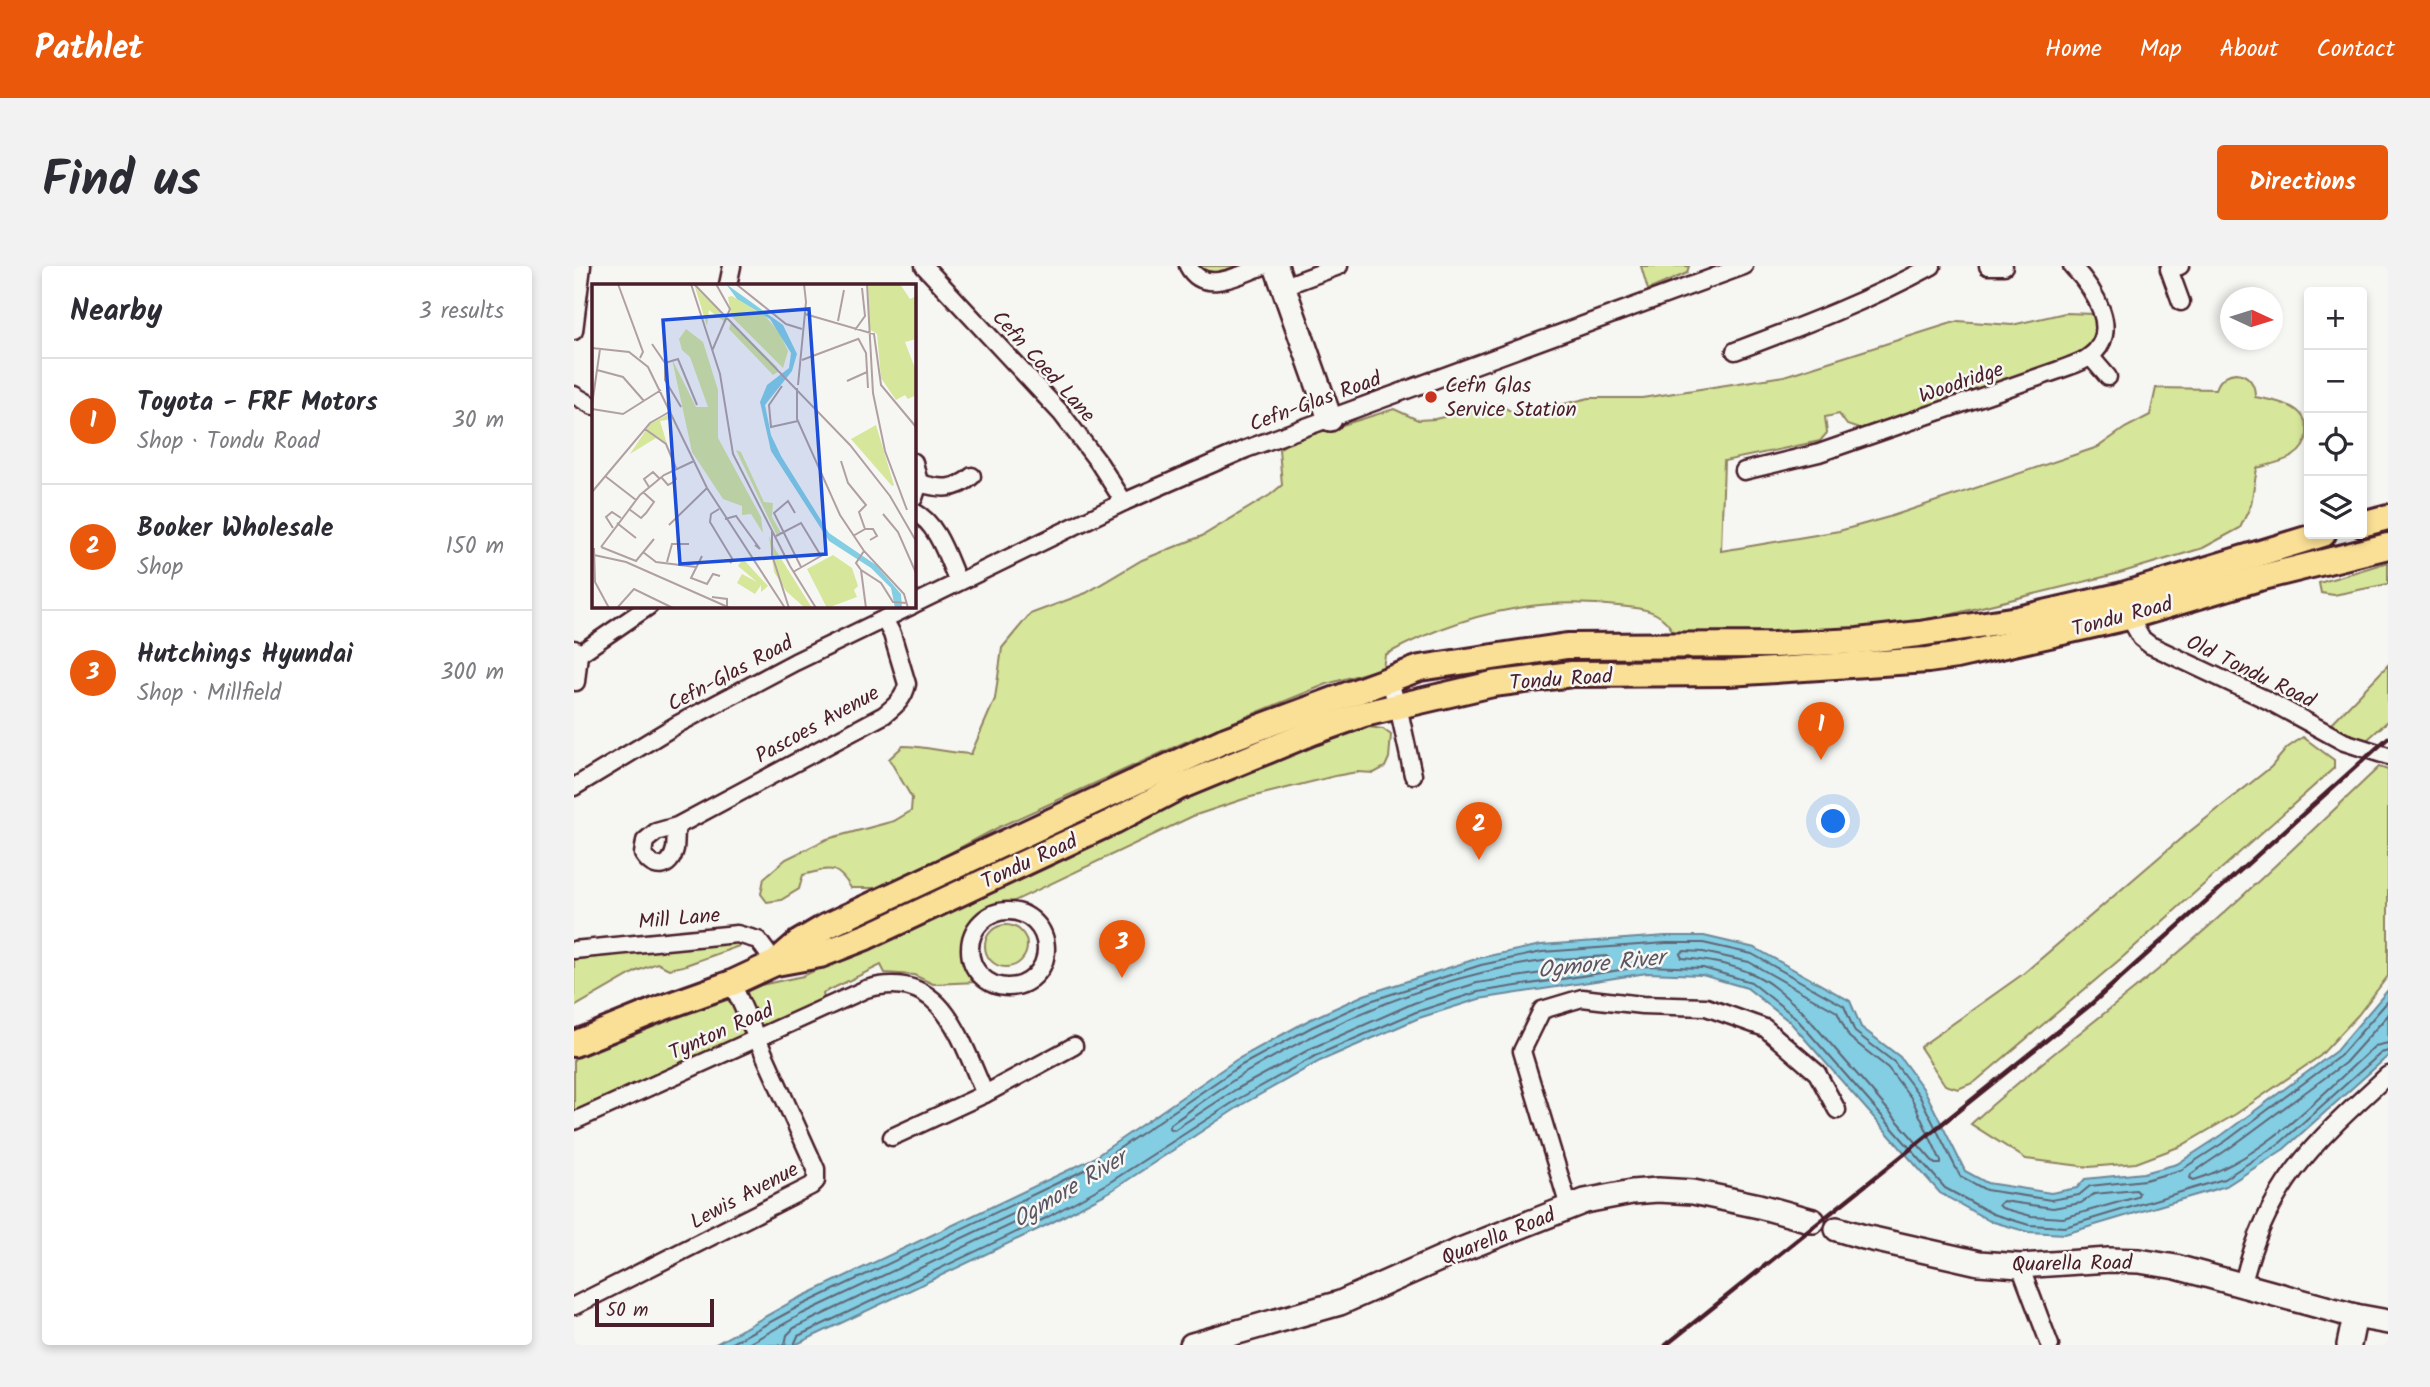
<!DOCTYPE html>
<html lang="en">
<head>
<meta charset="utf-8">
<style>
	:root { --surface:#fff; --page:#f2f2f3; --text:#2b2b33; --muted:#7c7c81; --line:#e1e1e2; --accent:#ea580c }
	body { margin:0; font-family:Kalam,sans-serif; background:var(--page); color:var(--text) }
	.controls { position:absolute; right:21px; top:21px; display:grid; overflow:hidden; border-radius:7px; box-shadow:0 4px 10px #0003 }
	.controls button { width:63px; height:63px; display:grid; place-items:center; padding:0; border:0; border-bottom:2px solid var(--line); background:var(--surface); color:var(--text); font:35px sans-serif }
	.compass { position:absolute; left:1646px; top:21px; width:63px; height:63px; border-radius:50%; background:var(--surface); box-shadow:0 4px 10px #0003; rotate:94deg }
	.scale { position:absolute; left:21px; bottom:18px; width:119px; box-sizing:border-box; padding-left:7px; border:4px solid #4a1f2b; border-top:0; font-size:19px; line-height:24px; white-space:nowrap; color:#4a1f2b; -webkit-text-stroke:5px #f6f6f2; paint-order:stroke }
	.you { position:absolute; left:1260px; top:556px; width:24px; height:24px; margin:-18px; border:5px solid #fff; border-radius:50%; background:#1a73e8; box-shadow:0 0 0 10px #1a73e833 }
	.badge { display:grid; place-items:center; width:46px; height:46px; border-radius:50%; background:var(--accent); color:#fff; font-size:23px; font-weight:700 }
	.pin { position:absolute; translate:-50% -58px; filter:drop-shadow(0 2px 4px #0008) }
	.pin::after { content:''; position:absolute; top:37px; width:24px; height:21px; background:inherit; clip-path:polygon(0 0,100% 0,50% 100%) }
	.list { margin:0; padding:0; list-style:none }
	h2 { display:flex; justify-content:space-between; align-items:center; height:91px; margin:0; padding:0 28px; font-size:30px }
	h2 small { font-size:23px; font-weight:400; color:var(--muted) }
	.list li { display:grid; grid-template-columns:46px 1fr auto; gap:21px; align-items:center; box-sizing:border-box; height:126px; padding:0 28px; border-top:2px solid var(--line) }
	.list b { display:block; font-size:26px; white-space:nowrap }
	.list p { margin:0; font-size:23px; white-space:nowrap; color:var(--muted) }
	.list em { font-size:23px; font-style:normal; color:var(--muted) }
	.icon { flex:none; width:38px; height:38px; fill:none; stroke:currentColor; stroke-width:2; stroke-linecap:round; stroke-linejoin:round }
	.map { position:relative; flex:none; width:1814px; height:1079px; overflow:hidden; border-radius:7px }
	header { display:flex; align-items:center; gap:42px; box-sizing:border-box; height:98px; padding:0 35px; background:var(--accent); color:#fff }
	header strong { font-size:33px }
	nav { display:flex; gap:38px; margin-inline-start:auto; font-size:24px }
	.intro { display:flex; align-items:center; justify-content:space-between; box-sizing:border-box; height:168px; padding:0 42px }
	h1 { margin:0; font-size:49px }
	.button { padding:18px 32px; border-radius:7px; background:var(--accent); color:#fff; font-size:24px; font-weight:700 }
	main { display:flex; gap:42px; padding:0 42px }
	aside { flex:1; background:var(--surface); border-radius:7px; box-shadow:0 4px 10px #0003 }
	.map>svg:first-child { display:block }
	.green { fill:#d6e69a; stroke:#908262; stroke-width:2 }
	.water { fill:#83cee3; stroke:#6c8899; stroke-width:2 }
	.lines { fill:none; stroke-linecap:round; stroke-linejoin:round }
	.shore { stroke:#616575; stroke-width:2 }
	.street-casing { stroke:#4a1f2b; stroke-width:21 }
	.secondary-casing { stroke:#4a1f2b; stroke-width:28 }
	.primary-casing { stroke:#4a1f2b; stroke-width:30 }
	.street { stroke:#f6f6f2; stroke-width:16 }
	.secondary { stroke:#f6f6f2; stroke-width:23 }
	.primary { stroke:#fadf96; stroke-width:24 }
	.rail { stroke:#4a1f2b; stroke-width:4.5 }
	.poi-dot { fill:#c8321e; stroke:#f6f6f2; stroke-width:2.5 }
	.labels { text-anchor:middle; stroke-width:5; stroke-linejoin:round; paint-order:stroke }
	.street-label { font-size:21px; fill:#4a1f2b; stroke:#f6f6f2 }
	.poi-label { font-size:21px; fill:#4a1f2b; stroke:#f6f6f2; text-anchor:start }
	.water-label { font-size:23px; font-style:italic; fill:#5b5462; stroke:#f6f6f2 }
	.inset-road { fill:none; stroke:#b1a0a2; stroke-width:2 }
	.view { fill:#1d4ed8; fill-opacity:0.15; stroke:#1d4ed8; stroke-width:3.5 }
	.inset-edge { fill:none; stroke:#4a1f2b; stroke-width:3.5 }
</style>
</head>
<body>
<header>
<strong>Pathlet</strong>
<nav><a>Home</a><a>Map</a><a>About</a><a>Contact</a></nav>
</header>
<div class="intro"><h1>Find us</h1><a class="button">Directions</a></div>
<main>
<aside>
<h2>Nearby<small>3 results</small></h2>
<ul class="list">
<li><span class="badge">1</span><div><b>Toyota - FRF Motors</b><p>Shop · Tondu Road</p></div><em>30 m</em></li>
<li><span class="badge">2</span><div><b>Booker Wholesale</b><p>Shop</p></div><em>150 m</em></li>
<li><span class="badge">3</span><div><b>Hutchings Hyundai</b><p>Shop · Millfield</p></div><em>300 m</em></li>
</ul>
</aside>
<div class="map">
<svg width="1814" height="1079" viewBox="0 0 1814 1079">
	<rect width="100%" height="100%" fill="#f6f6f2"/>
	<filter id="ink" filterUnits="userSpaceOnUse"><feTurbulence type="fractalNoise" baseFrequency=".0143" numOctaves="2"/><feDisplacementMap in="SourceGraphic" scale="14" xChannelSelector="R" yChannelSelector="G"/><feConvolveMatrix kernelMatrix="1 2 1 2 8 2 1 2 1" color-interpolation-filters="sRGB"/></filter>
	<g filter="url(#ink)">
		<g class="green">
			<polygon points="621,0 669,0 636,11"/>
			<polygon points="1067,0 1115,0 1113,7 1074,24"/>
			<path d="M1491,47L1521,48C1531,71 1513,82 1496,92L1285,163L1273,159L1265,148L1251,151L1253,167L1246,175L1150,195L1147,285L1265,265L1315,251L1524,181L1551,162L1576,149L1582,122L1642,123C1651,98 1682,104 1681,131C1702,135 1735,139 1733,168C1732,177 1727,185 1719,190C1709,196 1694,199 1683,202L1677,239L1666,262L1629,282L1542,308L1334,359L1266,366L1103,371C1099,366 1095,358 1090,354C1078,342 1060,342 1044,340C962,330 884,349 811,389L809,402L753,418L620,472L427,560L310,622H277C261,596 255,603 229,609L225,623L207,634L193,636L187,628L190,612L212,593L253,573L320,555L337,545L338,532L315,493L329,480C352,480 373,487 397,488L421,433L428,382L456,348L512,327L568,294L628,270L696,229L708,219L705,183L717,175L820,143L844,154L861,153L925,138L938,146L965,144L1015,132H1068L1210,110L1384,55L1438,59Z"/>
			<polygon points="1814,296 1814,318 1760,329 1747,327 1745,317"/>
			<polygon points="1814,399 1814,455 1793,474 1762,465 1756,459"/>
			<path d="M787,460L809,463L817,469L815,492L811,501L800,507L783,506L761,510L673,532L619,550L413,648C386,673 392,683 402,716L359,718L340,709L311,707L307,699L249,727L250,732L197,758L182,761L171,729L177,721L229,710L609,531Z"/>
			<polygon points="1729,471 1760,494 1760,502 1550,690 1401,816 1384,823 1371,819 1346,781 1449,708 1605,574 1697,501 1713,482"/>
			<path d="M1805,501L1814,504V710L1784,749L1746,790L1662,848L1607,880L1562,897L1515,901L1452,893L1397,858C1452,807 1512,763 1569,716C1652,649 1728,574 1805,501Z"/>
			<circle cx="432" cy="680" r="21"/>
			<polygon points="94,672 165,676 165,680 109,700 95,703 83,697 63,705 0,741 0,674"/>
			<path d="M151,731C161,740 168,756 171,769L168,772L0,847V790L91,751Z"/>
		</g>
		<polygon class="water" points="1092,670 1130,670 1181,682 1276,735 1287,761 1326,791 1351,825 1391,905 1413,917 1477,927 1503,922 1511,913 1570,907 1603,898 1648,869 1762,785 1814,724 1814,790 1710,883 1652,920 1491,968 1454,966 1416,955 1366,927 1216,756 1173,722 1128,709 1073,707 905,733 845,752 746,795 669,838 537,925 475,958 221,1079 140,1079 221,1034 518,893 662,794 735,754 790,729 905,692 967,679"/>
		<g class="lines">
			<g class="shore">
				<path d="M1110,685L1129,686L1175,696L1263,746L1275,771L1314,802L1338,833L1367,895V898H1361L1228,745C1213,732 1197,716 1179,708C1157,698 1132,694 1108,692L1106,688Z"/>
				<path d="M1032,690L1036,693L1033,697L903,717L840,737L738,782L661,824L600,864L595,862L597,858C621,841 646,822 671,807C762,753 864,710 969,695C989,692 1011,692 1032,690Z"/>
				<path d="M1814,749L1771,797L1657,881L1617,908L1616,912L1620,914C1693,891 1745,830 1801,780L1814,777"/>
				<polygon points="1562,924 1565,927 1563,931 1489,952 1457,950 1428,942 1425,939 1429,935 1479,942 1507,937 1520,928"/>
				<polyline points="154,1079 224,1041 521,899 666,800 738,761 793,736 907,699 968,686 1092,677 1129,677 1178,688 1270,740 1281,766 1320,796 1345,829 1386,910 1412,924 1477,934 1505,929 1516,920 1571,914 1607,904 1652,875 1766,790 1814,735"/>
				<polyline points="172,1079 228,1048 498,920 503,921 501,926 468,944 220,1062 213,1069 211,1079"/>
				<polyline points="220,1079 224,1070 472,952 533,918 666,832 743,789 842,746 904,726 1072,700 1129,702 1177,716 1221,751 1371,922 1419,948 1455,959 1491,961 1650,913 1706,877 1807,787 1814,785"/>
			</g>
			<g class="street-casing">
				<g id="street">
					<polyline points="350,0 487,147 525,197 550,236"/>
					<path d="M614,0C630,30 666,8 690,0"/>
					<polyline points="1414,0 1430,0"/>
					<polyline points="1606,0 1595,3 1607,36"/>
					<polyline points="154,19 158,0"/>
					<polyline points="708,21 765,0"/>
					<polyline points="0,65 8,0"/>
					<path d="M1161,85C1228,60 1296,34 1358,0"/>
					<polyline points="1516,90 1534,111"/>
					<polyline points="0,129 19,140"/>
					<polyline points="340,196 345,217 340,232"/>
					<path d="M1170,205L1245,187L1485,104C1495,100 1507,97 1515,91C1550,66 1518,21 1498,0"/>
					<path d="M345,217C365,223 382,225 398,210"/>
					<path d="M340,246C364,257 374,294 384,316"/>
					<polyline points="340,338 550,236 672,183 1170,0"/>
					<polyline points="1552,345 1567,372 1576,379 1693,434 1770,476 1814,490"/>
					<polyline points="0,383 5,388 75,340"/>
					<polyline points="815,413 826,449 839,509"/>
					<polyline points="2,416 5,388"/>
					<polyline points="0,521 104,458 221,396 337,340"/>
					<path d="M103,560L82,566L71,575L69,588C80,605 96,604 101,583C102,576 101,568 103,560L310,449C321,440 330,433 333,418L318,368L310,353"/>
					<circle cx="434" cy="683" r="38"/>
					<polyline points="0,684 163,668 184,674 201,697"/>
					<polyline points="411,828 500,780"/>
					<path d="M0,855L292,723C369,701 386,773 411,828L318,871"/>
					<polyline points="995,941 948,785 968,744 1008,732 1068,739 1132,741 1191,762 1243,807 1263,844"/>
					<polyline points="1446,1000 1476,1079"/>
					<path d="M1669,1018C1692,918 1742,875 1814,809"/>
					<polyline points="0,1040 237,920 242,915 242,903 158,717"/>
				</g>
			</g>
			<g class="secondary-casing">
				<g id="secondary">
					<polyline points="702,0 756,153"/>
					<polyline points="1263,963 1290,971 1405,997 1446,1000 1535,994 1565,995 1602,1001 1781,1050 1814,1056"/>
					<polyline points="618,1079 766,1037 879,987 1011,935 1058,926 1084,924 1119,926 1185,940 1239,955"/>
					<polyline points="1775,1079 1781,1050"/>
				</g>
			</g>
			<g class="primary-casing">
				<g id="primary">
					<polyline points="1788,258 1814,251"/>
					<polyline points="202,697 246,689 292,671 540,555 603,522 739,466 790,448 919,418 998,408 1154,407 1354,394 1382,390 1554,351 1685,312 1814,280"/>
					<polyline points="0,778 88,742 158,717 201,697 224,677 253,660 649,475 846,402 993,380 1199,379 1284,375 1345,368 1444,353 1545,330 1749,268"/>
				</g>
			</g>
			<use href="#street" class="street"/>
			<use href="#secondary" class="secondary"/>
			<use href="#primary" class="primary"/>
			<polyline class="rail" points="1092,1079 1515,740 1814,472"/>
		</g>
	</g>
	<circle class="poi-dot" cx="857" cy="131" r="7"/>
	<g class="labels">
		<g class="street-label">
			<text transform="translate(470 100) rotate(48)" y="7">Cefn Coed Lane</text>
			<text transform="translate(1387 116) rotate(-19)" y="7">Woodridge</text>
			<text transform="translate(741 135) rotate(-20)" y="7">Cefn-Glas Road</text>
			<text transform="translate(1548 350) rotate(-15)" y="7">Tondu Road</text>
			<text transform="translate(1677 405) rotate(26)" y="7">Old Tondu Road</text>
			<text transform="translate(156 407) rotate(-28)" y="7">Cefn-Glas Road</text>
			<text transform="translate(987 413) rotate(-4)" y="7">Tondu Road</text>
			<text transform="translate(243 458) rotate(-29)" y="7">Pascoes Avenue</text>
			<text transform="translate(455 595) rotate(-25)" y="7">Tondu Road</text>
			<text transform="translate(105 652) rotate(-5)" y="7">Mill Lane</text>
			<text transform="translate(147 765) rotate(-24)" y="7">Tynton Road</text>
			<text transform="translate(170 929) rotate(-28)" y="7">Lewis Avenue</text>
			<text transform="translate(924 970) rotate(-22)" y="7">Quarella Road</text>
			<text transform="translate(1498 997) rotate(-1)" y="7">Quarella Road</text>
		</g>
		<g class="poi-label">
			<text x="871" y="126">Cefn Glas<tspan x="871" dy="24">Service Station</tspan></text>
		</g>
		<g class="water-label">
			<text transform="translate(1027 697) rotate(-6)" y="8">Ogmore River</text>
			<text transform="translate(495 922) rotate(-31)" y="8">Ogmore River</text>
		</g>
	</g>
	<g transform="translate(18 18)">
		<rect width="324" height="324" fill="#f6f6f2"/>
		<path d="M276,0H308L318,15L324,12V55L313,58L324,87V111L316,115L313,111L304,116L289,94L285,50L277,45ZM103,3L135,34L134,39L117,26L115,42ZM140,12L173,32L187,48L196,67L191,84L139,32L136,13ZM139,38L185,83L186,88L181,91L137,45ZM94,45L111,58L126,106V154L169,233L171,249L159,230L150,231V222L131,215L100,168L80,75L104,123H116L98,73L90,66L87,55ZM77,130L81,135L68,137L75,160L64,154L38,170L58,140ZM284,141L302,201L300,202L259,155ZM144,166L149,168L172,218L181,219L180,233L189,249L184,250ZM177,252L183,265L220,324H213L194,307L182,288ZM241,271L260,284L266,302L262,306L265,313L235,324L215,285ZM151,275L176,302L169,308V301L163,310L145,299L150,290L165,298L146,282Z" fill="#d6e69a"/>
		<path d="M134,0L191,41L205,70L200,87L173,121L179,151L189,172L237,249L284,281L309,310L310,324H303L299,304L279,284L237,257L179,167L168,118L175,101L197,84L199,69L178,35L145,15Z" fill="#83cee3"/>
		<path class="inset-road" d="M26,0L51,68L48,74M99,0L128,90L141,170L198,282L224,324M102,0L258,161L298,212L324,257M144,0L194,40L210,45M275,0L281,109L293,167L315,226M213,30L282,50L289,101L324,143M246,37L252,6M263,46L273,32L270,4M266,54L274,69L276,104M60,60L73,79V96L89,123M0,64L37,68L56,83L115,204L193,324M120,67L138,25L124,0M210,76L266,55M73,79L86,75L105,121M5,86L31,93L52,117M255,97L275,88M206,101L214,18L212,0M190,102L177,121L179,143L206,137M205,104V135L248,231L272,267L312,310L316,324M0,121L8,65M0,125L31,130L69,106M53,145L74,160L84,184M249,177L256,199L274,221L267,228L273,245L261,252M13,192L44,216M69,193L76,201L80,199L84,195L81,186M57,203L52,195L61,188L67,194M0,208L58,139L79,127M37,225L49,234L54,229L62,218L51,208M127,225L119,230L118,238L141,276L138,279M203,229L196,217L182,229L209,283M291,230L306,248L324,289M133,235L144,232L168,265L163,261M25,239L44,254M77,241L115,204M21,244L14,233L20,228L29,234M273,245H281L285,252L278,256M180,247V271L197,324M184,252L209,239L229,272L201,288M9,263L48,211L72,191L102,177M9,263L44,277L62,255M2,264L3,298L17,324M51,268L64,278L104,283M2,271L34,278L138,324M110,272L99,294L115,300L121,290L128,292M75,278L80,260H97M269,286L264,279L272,267M120,313L135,315V322M25,324L42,305L81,324M274,324L269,286L289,299L301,318L315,319"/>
		<path class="view" d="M217,25L234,270L88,280L71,36Z"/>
		<rect width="324" height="324" class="inset-edge"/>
	</g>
</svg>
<div class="controls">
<button>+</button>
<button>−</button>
<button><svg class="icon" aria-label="locate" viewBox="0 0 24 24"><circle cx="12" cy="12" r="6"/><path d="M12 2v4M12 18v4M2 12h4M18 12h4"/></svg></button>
<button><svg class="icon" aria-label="layers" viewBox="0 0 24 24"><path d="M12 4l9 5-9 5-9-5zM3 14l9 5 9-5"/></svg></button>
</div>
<svg class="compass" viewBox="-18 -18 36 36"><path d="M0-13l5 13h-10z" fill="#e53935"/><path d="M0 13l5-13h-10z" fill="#7c7c81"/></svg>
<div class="scale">50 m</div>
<div class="you"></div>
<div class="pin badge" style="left:1247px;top:494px">1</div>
<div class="pin badge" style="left:905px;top:594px">2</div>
<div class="pin badge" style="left:548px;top:712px">3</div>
</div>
</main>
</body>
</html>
